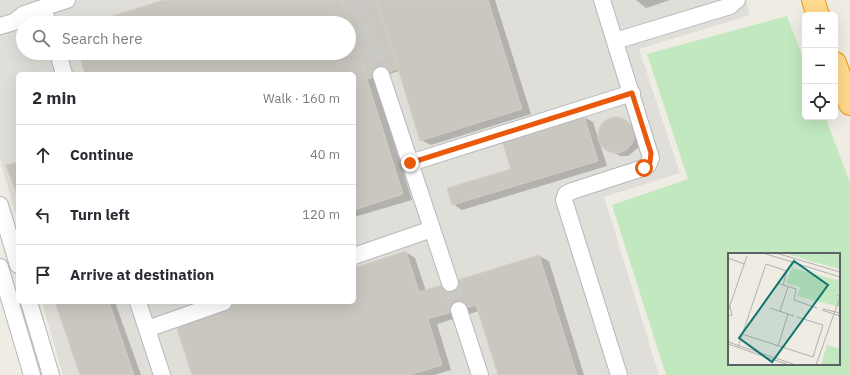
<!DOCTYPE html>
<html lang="en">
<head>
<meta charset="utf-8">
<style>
	:root { --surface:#fff; --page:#f2f2f3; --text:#2b2b33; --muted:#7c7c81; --line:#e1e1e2 }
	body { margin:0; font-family:"IBM Plex Sans",sans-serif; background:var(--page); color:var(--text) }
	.controls { position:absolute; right:12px; top:12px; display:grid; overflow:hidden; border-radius:6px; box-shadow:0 4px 16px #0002 }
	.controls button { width:36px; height:36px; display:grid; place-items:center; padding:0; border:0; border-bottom:1px solid var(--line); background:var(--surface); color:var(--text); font:20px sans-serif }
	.stop { position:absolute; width:12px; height:12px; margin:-9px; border:3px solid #ea580c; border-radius:50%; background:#fff }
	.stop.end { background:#ea580c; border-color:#fff; box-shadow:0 1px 4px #0008 }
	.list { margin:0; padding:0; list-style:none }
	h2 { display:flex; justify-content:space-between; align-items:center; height:52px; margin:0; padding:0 16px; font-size:17px }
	h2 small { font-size:13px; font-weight:400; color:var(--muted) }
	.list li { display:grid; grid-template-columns:26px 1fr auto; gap:12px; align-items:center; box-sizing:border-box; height:60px; padding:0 16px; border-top:1px solid var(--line) }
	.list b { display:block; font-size:15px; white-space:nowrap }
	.list em { font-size:13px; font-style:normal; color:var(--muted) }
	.icon { flex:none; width:22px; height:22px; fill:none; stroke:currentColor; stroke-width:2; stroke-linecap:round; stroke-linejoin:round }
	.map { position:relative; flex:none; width:850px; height:375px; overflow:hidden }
	.search { position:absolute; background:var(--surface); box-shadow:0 4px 16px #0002; left:16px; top:16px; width:340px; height:44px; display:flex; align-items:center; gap:10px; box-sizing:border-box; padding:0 14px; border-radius:22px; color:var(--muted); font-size:15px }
	.panel { position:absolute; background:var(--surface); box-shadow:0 4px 16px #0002; left:16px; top:72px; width:340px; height:232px; border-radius:6px }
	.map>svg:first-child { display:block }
	.industrial { fill:#e0ded9; fill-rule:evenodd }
	.green { fill:#c2e8bf; fill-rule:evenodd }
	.shadow { fill:#0003 }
	.building { fill:#cac7c1; stroke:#d5cdc2 }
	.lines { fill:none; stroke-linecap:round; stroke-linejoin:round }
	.minor-tunnel { stroke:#cac9c4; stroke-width:16; stroke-dasharray:16 8; stroke-linecap:butt }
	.minor-casing { stroke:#b5b8bc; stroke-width:18 }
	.highway-casing { stroke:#f49600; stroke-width:24 }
	.minor { stroke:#fff; stroke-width:16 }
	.highway { stroke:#ffd98c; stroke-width:22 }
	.route { stroke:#ea580c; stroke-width:5 }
	.inset-road { fill:none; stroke:#b0b0ae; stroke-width:1 }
	.view { fill:#0f766e; fill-opacity:0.15; stroke:#0f766e; stroke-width:2 }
	.inset-edge { fill:none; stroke:#5c6166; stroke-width:2 }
</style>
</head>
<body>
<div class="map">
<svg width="850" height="375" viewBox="0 0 850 375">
	<rect width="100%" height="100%" fill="#efece4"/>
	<path class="industrial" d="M3,0H746L750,15L639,49L680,173L604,197L659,375H63L42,302H354V74H18V221L0,160V1ZM23,23H349V53H23Z"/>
	<path class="green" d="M787,16L805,63V117H825L850,182V375H666L612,205L688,179L647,54ZM729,254H839V364H729Z"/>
	<g class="shadow">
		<polygon points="168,0 495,0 531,114 431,145 421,140 400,71 374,78 412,200 354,217 354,74 86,74 80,53 349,53 349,23 93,23"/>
		<polygon points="636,0 670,0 646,8"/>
		<polygon points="584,117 593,122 607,166 462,210 453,204 512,170"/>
		<polygon points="612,118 618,118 632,125 641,142 638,148 628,156 621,156 607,150 599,139 601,126"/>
		<polygon points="406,252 415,258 426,291 539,256 549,261 584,375 499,375 479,311 437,324 451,370 434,375 193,375 247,302 354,302 354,269"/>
		<polygon points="56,302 115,302 141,375 81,375"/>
	</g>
	<g class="building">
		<polygon points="164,0 342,0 403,194 354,210 354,74 85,74 79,53 349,53 349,23 90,23"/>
		<polygon points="342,0 377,0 398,69 367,79"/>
		<polygon points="377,0 488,0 522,109 420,141"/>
		<polygon points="584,116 598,161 452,205 447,188 511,169 502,141"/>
		<circle cx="616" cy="135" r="18"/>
		<polygon points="18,162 18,197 6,165"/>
		<polygon points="406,251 419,292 539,255 577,375 498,375 476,305 428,319 442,365 409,375 192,375 175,323 243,302 354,302 354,268"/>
		<polygon points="55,302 109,302 134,375 80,375"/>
	</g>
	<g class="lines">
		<g class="minor-tunnel">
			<polyline points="357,0 381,75"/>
			<polyline points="450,283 459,310"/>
		</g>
		<g class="minor-casing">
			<g id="minor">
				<polyline points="602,0 651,158 648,165 643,168 572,191 566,194 564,200 619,375"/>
				<polyline points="43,8 48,23"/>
				<polyline points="0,26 14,22 24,14 67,0"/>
				<polyline points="615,41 730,6 737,0"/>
				<polyline points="58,53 64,74"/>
				<polyline points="381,75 450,283"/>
				<polyline points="410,163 632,93"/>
				<polyline points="0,205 18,265"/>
				<polyline points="354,256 432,229"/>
				<polyline points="0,267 32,375"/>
				<polyline points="29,302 51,375"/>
				<polyline points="138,302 162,375"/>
				<polyline points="459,310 480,375"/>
				<polyline points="147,329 224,302"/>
			</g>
		</g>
		<g class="highway-casing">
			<g id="highway">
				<polyline points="813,0 818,15"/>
				<polyline points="835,63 850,104"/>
			</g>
		</g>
		<use href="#minor" class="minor"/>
		<use href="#highway" class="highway"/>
	</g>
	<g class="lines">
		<polyline class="route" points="410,163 632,93 651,153 650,162 644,168"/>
	</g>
	<g transform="translate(728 253)">
		<rect width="112" height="112" fill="#efece4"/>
		<path d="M57,0H112V16L85,9ZM64,15L112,28V54L69,43L72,34L58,30ZM99,92L112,96V112H93Z" fill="#c2e8bf"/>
		<path class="inset-road" d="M35,0L112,24M48,0L112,19M0,5L16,11M49,30L68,36L66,47L89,55M42,55L66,63M95,56L112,60M94,57L112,63M0,58L19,3M52,58L60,34M0,63L4,62L2,54M14,81L85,104L95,72L69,64M0,89L68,112M0,91L61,112M50,93L60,61M10,94L38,11L59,18L55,32M88,112L112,44L109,42"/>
		<path class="view" d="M66,8L100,32L44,109L11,85Z"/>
		<rect width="112" height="112" class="inset-edge"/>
	</g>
</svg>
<div class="controls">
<button>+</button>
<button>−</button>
<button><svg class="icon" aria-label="locate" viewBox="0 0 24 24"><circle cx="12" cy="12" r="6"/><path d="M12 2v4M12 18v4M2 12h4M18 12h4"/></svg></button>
</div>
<div class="stop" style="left:644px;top:168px"></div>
<div class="stop end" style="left:410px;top:163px"></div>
<div class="search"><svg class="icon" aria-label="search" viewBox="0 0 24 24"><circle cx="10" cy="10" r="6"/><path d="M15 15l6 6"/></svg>Search here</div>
<section class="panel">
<h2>2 min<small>Walk · 160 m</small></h2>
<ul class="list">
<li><svg class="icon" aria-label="ahead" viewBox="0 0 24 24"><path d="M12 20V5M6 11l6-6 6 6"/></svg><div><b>Continue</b></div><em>40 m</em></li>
<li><svg class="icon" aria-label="left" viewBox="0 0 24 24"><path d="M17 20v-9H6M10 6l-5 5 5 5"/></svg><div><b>Turn left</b></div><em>120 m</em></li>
<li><svg class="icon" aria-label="arrive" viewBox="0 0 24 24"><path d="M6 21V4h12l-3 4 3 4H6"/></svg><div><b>Arrive at destination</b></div></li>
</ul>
</section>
</div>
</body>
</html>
